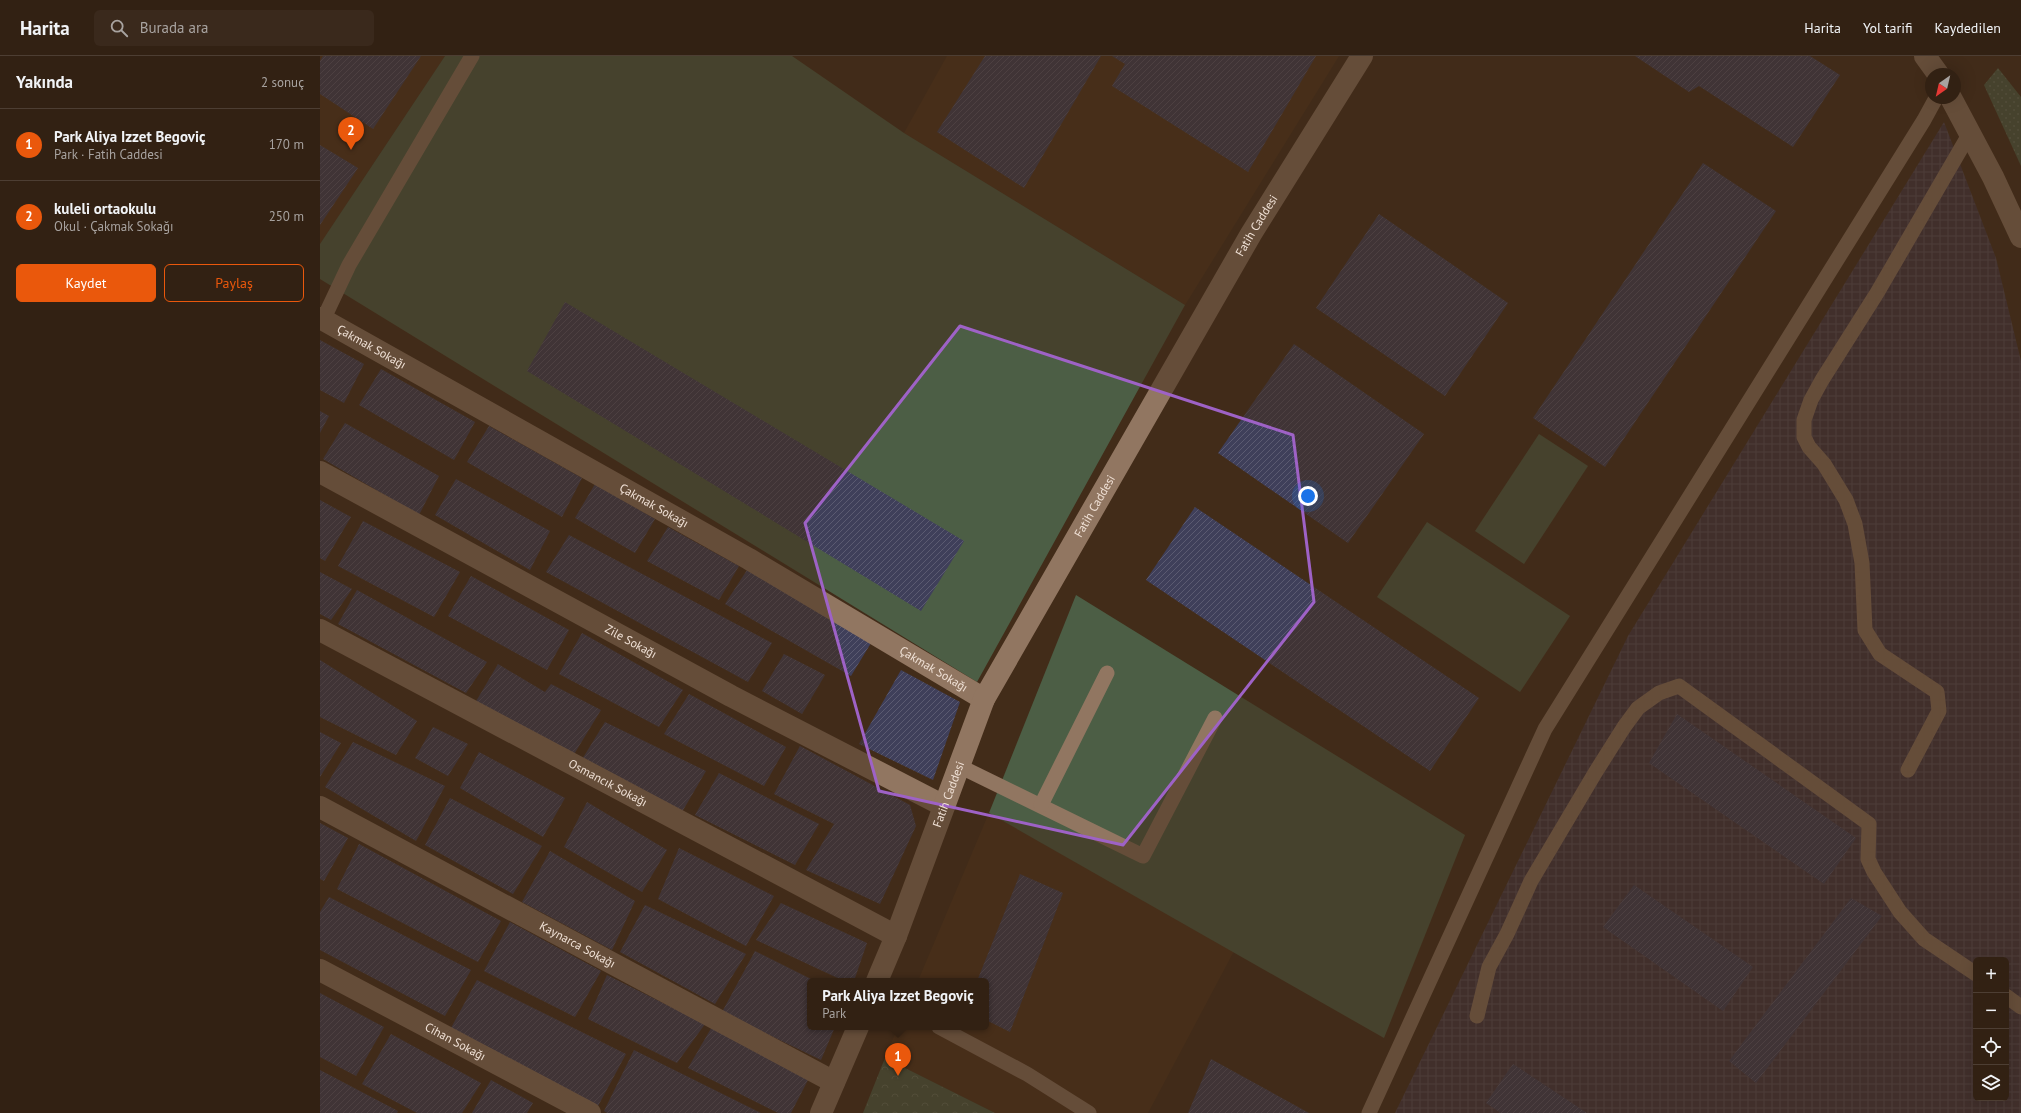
<!DOCTYPE html>
<html lang="tr">
<head>
<meta charset="utf-8">
<style>
	:root { --surface:#322113; --page:#3a291c; --text:#f1f3f6; --muted:#a8a3a0; --line:#4d3e33; --accent:#ea580c }
	body { margin:0; font-family:"PT Sans",sans-serif; background:var(--page); color:var(--text) }
	.controls { position:absolute; right:12px; bottom:12px; display:grid; overflow:hidden; border-radius:6px; box-shadow:0 4px 16px #0002 }
	.controls button { width:36px; height:36px; display:grid; place-items:center; padding:0; border:0; border-bottom:1px solid var(--line); background:var(--surface); color:var(--text); font:20px sans-serif }
	.compass { position:absolute; left:1605px; top:12px; width:36px; height:36px; border-radius:50%; background:var(--surface); box-shadow:0 4px 16px #0002; rotate:214deg }
	.you { position:absolute; left:988px; top:440px; width:14px; height:14px; margin:-10px; border:3px solid #fff; border-radius:50%; background:#1a73e8; box-shadow:0 0 0 6px #1a73e833 }
	.badge { display:grid; place-items:center; width:26px; height:26px; border-radius:50%; background:var(--accent); color:#fff; font-size:13px; font-weight:700 }
	.pin { position:absolute; translate:-50% -33px; filter:drop-shadow(0 1px 2px #0008) }
	.pin::after { content:''; position:absolute; top:21px; width:14px; height:12px; background:inherit; clip-path:polygon(0 0,100% 0,50% 100%) }
	.popup { position:absolute; left:487px; top:922px; width:182px; height:52px; box-sizing:border-box; display:grid; place-content:center; border-radius:6px; background:var(--surface); filter:drop-shadow(0 1px 3px #0005); font-size:13px; white-space:nowrap; color:var(--muted) }
	.popup b { font-size:15px; color:var(--text) }
	.popup::after { content:''; position:absolute; left:50%; top:100%; margin-left:-8px; border:8px solid transparent; border-top-color:var(--surface) }
	.list { margin:0; padding:0; list-style:none }
	h2 { display:flex; justify-content:space-between; align-items:center; height:52px; margin:0; padding:0 16px; font-size:17px }
	h2 small { font-size:13px; font-weight:400; color:var(--muted) }
	.list li { display:grid; grid-template-columns:26px 1fr auto; gap:12px; align-items:center; box-sizing:border-box; height:72px; padding:0 16px; border-top:1px solid var(--line) }
	.list b { display:block; font-size:15px; white-space:nowrap }
	.list p { margin:0; font-size:13px; white-space:nowrap; color:var(--muted) }
	.list em { font-size:13px; font-style:normal; color:var(--muted) }
	.actions { display:flex; gap:8px; padding:12px 16px }
	.actions a { flex:1; padding:9px 0; border:1px solid var(--accent); border-radius:6px; text-align:center; font-size:14px; color:var(--accent) }
	.actions .main { background:var(--accent); color:#fff }
	.icon { flex:none; width:22px; height:22px; fill:none; stroke:currentColor; stroke-width:2; stroke-linecap:round; stroke-linejoin:round }
	.map { position:relative; flex:none; width:1701px; height:1057px; overflow:hidden }
	header { display:flex; align-items:center; gap:24px; box-sizing:border-box; height:56px; padding:0 20px; background:var(--surface); border-bottom:1px solid var(--line) }
	header strong { font-size:19px }
	nav { display:flex; gap:22px; margin-inline-start:auto; font-size:14px }
	.search { width:280px; height:36px; background:var(--page); display:flex; align-items:center; gap:10px; box-sizing:border-box; padding:0 14px; border-radius:6px; color:var(--muted); font-size:15px }
	main { display:flex }
	aside { flex:1; background:var(--surface) }
	.map>svg:first-child { display:block }
	.industrial { fill:url(#industrial-grid); fill-rule:evenodd }
	.built { fill:#4e321a }
	.grass { fill:url(#grass-dots) }
	.forest { fill:url(#forest-crowns) }
	.garden { fill:#4c5e45 }
	.building { fill:url(#building-hatch) }
	.lines { fill:none; stroke-linecap:round; stroke-linejoin:round }
	.service { stroke:#917661; stroke-width:15 }
	.minor { stroke:#917661; stroke-width:22 }
	.secondary { stroke:#917661; stroke-width:22 }
	.marked { fill:none; stroke:#9e62c6; stroke-width:3; stroke-linejoin:round }
	.labels { text-anchor:middle; stroke-width:4; stroke-linejoin:round; paint-order:stroke }
	.street-label { font-size:12px; fill:#f0e1d6; stroke:#422c19 }
</style>
</head>
<body>
<header>
<strong>Harita</strong>
<div class="search"><svg class="icon" aria-label="search" viewBox="0 0 24 24"><circle cx="10" cy="10" r="6"/><path d="M15 15l6 6"/></svg>Burada ara</div>
<nav><a>Harita</a><a>Yol tarifi</a><a>Kaydedilen</a></nav>
</header>
<main>
<aside>
<h2>Yakında<small>2 sonuç</small></h2>
<ul class="list">
<li><span class="badge">1</span><div><b>Park Aliya Izzet Begoviç</b><p>Park · Fatih Caddesi</p></div><em>170 m</em></li>
<li><span class="badge">2</span><div><b>kuleli ortaokulu</b><p>Okul · Çakmak Sokağı</p></div><em>250 m</em></li>
</ul>
<div class="actions"><a class="main">Kaydet</a><a>Paylaş</a></div>
</aside>
<div class="map">
<svg width="1701" height="1057" viewBox="0 0 1701 1057">
	<defs>
		<pattern id="industrial-grid" width="8" height="8" patternUnits="userSpaceOnUse"><rect width="8" height="8" fill="#413442"/><path d="M0 4h8M4 0v8" fill="none" stroke="#5d515d"/></pattern>
		<pattern id="grass-dots" width="8" height="8" patternUnits="userSpaceOnUse"><rect width="8" height="8" fill="#4c5e45"/><path d="M2 2h.1M6 6h.1" fill="none" stroke="#66755f" stroke-width="1.8" stroke-linecap="round"/></pattern>
		<pattern id="forest-crowns" width="20" height="18" patternUnits="userSpaceOnUse"><rect width="20" height="18" fill="#4c5e45"/><path d="M2 6a3 3 0 1 1 6 0M12 15a3 3 0 1 1 6 0" fill="none" stroke="#66755f"/></pattern>
		<pattern id="building-hatch" width="6" height="6" patternUnits="userSpaceOnUse"><rect width="6" height="6" fill="#3f3f5a"/><path d="M-1 1l2-2M0 6l6-6M5 7l2-2" fill="none" stroke="#5b5a71"/></pattern>
	</defs>
	<rect width="100%" height="100%" fill="#422c19"/>
	<path class="industrial" d="M1624,66L1676,202L1701,305V1057H1075L1308,580ZM1656,904H1686V1042H1656Z"/>
	<g class="built">
		<polygon points="0,0 125,0 0,188"/>
		<polygon points="627,0 1019,0 865,249 584,77"/>
		<polygon points="669,757 914,895 828,1057 675,1057 565,1002 578,971 666,971 666,925 598,925"/>
	</g>
	<polygon class="grass" points="1678,12 1701,41 1701,110 1664,29"/>
	<polygon class="forest" points="565,1002 675,1057 543,1057"/>
	<g class="garden">
		<polygon points="125,0 472,0 584,77 865,249 657,626 0,223 0,188"/>
		<polygon points="1219,378 1268,410 1204,508 1155,475"/>
		<polygon points="1107,466 1250,560 1200,636 1057,541"/>
		<polygon points="756,539 1145,779 1064,982 669,757"/>
	</g>
	<g class="building">
		<polygon points="3,0 101,0 53,73 0,38 0,5"/>
		<polygon points="665,0 781,0 704,132 617,76"/>
		<polygon points="792,0 996,0 928,116 792,30 805,8"/>
		<polygon points="1315,0 1490,0 1520,19 1473,91 1379,30 1369,36"/>
		<polygon points="0,89 38,112 0,169"/>
		<polygon points="1383,107 1456,155 1285,411 1213,362"/>
		<polygon points="1059,158 1188,247 1125,340 996,252"/>
		<polygon points="245,246 644,485 601,555 207,315"/>
		<polygon points="0,284 44,308 24,347 0,334"/>
		<polygon points="974,288 1104,378 1028,487 898,397"/>
		<polygon points="61,313 155,366 134,404 39,349"/>
		<polygon points="0,355 9,360 0,377"/>
		<polygon points="25,367 119,420 99,459 3,403"/>
		<polygon points="169,370 262,422 242,461 147,406"/>
		<polygon points="136,423 230,475 210,514 115,459"/>
		<polygon points="275,428 335,463 315,497 255,462"/>
		<polygon points="0,444 31,461 5,505 0,502"/>
		<polygon points="875,451 1159,642 1110,715 826,524"/>
		<polygon points="43,465 140,516 114,561 18,510"/>
		<polygon points="348,471 419,510 399,544 327,505"/>
		<polygon points="249,479 452,587 428,626 226,516"/>
		<polygon points="427,514 551,587 531,620 405,548"/>
		<polygon points="0,516 32,533 11,564 0,558"/>
		<polygon points="151,520 249,574 227,614 128,560"/>
		<polygon points="37,534 167,606 146,637 18,568"/>
		<polygon points="262,577 363,634 339,671 239,618"/>
		<polygon points="464,598 505,619 482,658 442,635"/>
		<polygon points="0,604 97,665 76,699 0,661"/>
		<polygon points="178,608 225,636 231,628 281,654 253,700 155,647"/>
		<polygon points="581,614 640,646 613,724 539,688"/>
		<polygon points="369,638 466,691 444,730 344,678"/>
		<polygon points="1357,658 1536,782 1504,828 1329,707"/>
		<polygon points="285,666 386,715 362,756 261,705"/>
		<polygon points="113,671 148,688 128,720 95,702"/>
		<polygon points="0,676 21,687 0,721"/>
		<polygon points="33,686 125,730 96,785 5,731"/>
		<polygon points="480,690 590,749 596,770 560,848 486,814 514,768 454,738"/>
		<polygon points="159,696 245,742 223,781 140,732"/>
		<polygon points="399,717 499,768 475,809 375,759"/>
		<polygon points="130,742 222,790 193,838 105,789"/>
		<polygon points="267,746 347,794 322,836 244,791"/>
		<polygon points="0,767 28,782 4,825 0,823"/>
		<polygon points="39,788 181,865 158,906 17,833"/>
		<polygon points="359,792 454,840 426,890 338,843"/>
		<polygon points="230,795 315,845 292,894 202,846"/>
		<polygon points="700,818 743,837 690,976 666,964 666,925 657,925"/>
		<polygon points="1314,829 1433,911 1403,955 1283,871"/>
		<polygon points="9,841 151,914 125,960 0,894 0,856"/>
		<polygon points="1531,842 1562,860 1436,1027 1409,1005"/>
		<polygon points="461,847 547,887 534,925 524,925 436,884"/>
		<polygon points="325,849 426,898 395,948 300,896"/>
		<polygon points="190,866 281,915 255,961 164,915"/>
		<polygon points="435,895 495,925 490,925 490,971 515,971 501,1004 402,956"/>
		<polygon points="287,919 385,968 357,1007 268,963"/>
		<polygon points="157,924 306,998 277,1052 131,972"/>
		<polygon points="0,937 64,971 36,1020 0,1001"/>
		<polygon points="393,969 488,1024 471,1057 458,1057 368,1012"/>
		<polygon points="71,978 161,1027 142,1057 97,1057 42,1028"/>
		<polygon points="314,994 441,1057 287,1057 284,1055"/>
		<polygon points="891,1003 989,1057 868,1057"/>
		<polygon points="1193,1008 1267,1057 1181,1057 1166,1047"/>
		<polygon points="0,1014 78,1055 77,1057 0,1057"/>
		<polygon points="171,1024 213,1047 207,1057 152,1057"/>
	</g>
	<g class="lines">
		<g class="service">
			<polyline points="3,264 29,209 152,0"/>
			<polyline points="639,710 823,800 895,662"/>
			<polyline points="1588,714 1619,655 1617,636 1560,598 1545,574 1542,507 1535,468 1526,444 1504,408 1489,391 1484,381 1484,364 1491,344 1502,324 1557,237 1650,77"/>
			<polyline points="721,749 787,617"/>
			<polyline points="1686,940 1701,951"/>
			<polyline points="1157,960 1169,911 1187,878 1211,825 1275,717 1304,671 1318,652 1339,637 1359,630 1549,768 1548,803 1554,816 1580,856 1604,883 1656,918"/>
			<polyline points="619,971 707,1018 769,1057"/>
			<polyline points="1049,1057 1225,673 1604,64 1616,42"/>
		</g>
		<g class="minor">
			<path id="s1" d="M0,262L429,503L664,643"/>
			<path id="s2" d="M0,416L411,640L624,750"/>
			<path id="s3" d="M0,574L576,880"/>
			<path id="s4" d="M0,751L514,1026"/>
			<path id="s5" d="M0,914L270,1057"/>
		</g>
		<g class="secondary">
			<polyline points="1605,0 1618,18"/>
			<polyline points="1631,42 1673,121 1701,181"/>
			<path id="s6" d="M557,925L576,880L664,643L931,178L1042,0"/>
			<polyline points="501,1057 538,971"/>
		</g>
	</g>
	<path d="M0 0H1701V1057H0ZM640,270L973,379L994,546L803,789L559,735L485,467Z" fill="#422c19" fill-opacity=".55" fill-rule="evenodd"/>
	<path class="marked" d="M640,270L973,379L994,546L803,789L559,735L485,467Z"/>
	<g class="labels">
		<g class="street-label">
			<text dy="4" stroke="none"><textPath href="#s6" startOffset="848">Fatih Caddesi</textPath></text>
			<text dy="4" stroke="none"><textPath href="#s1" startOffset="59">Çakmak Sokağı</textPath></text>
			<text dy="4" stroke="none"><textPath href="#s1" startOffset="383">Çakmak Sokağı</textPath></text>
			<text dy="4" stroke="none"><textPath href="#s6" startOffset="524">Fatih Caddesi</textPath></text>
			<text dy="4" stroke="none"><textPath href="#s2" startOffset="354">Zile Sokağı</textPath></text>
			<text dy="4" stroke="none"><textPath href="#s1" startOffset="707">Çakmak Sokağı</textPath></text>
			<text dy="4" stroke="none"><textPath href="#s3" startOffset="326">Osmancık Sokağı</textPath></text>
			<text dy="4" stroke="none"><textPath href="#s6" startOffset="200">Fatih Caddesi</textPath></text>
			<text dy="4" stroke="none"><textPath href="#s4" startOffset="292">Kaynarca Sokağı</textPath></text>
			<text dy="4" stroke="none"><textPath href="#s5" startOffset="153">Cihan Sokağı</textPath></text>
		</g>
	</g>
</svg>
<div class="controls">
<button>+</button>
<button>−</button>
<button><svg class="icon" aria-label="locate" viewBox="0 0 24 24"><circle cx="12" cy="12" r="6"/><path d="M12 2v4M12 18v4M2 12h4M18 12h4"/></svg></button>
<button><svg class="icon" aria-label="layers" viewBox="0 0 24 24"><path d="M12 4l9 5-9 5-9-5zM3 14l9 5 9-5"/></svg></button>
</div>
<svg class="compass" viewBox="-18 -18 36 36"><path d="M0-13l5 13h-10z" fill="#e53935"/><path d="M0 13l5-13h-10z" fill="#a8a3a0"/></svg>
<div class="you"></div>
<div class="pin badge" style="left:578px;top:1020px">1</div>
<div class="popup"><b>Park Aliya Izzet Begoviç</b>Park</div>
<div class="pin badge" style="left:31px;top:94px">2</div>
</div>
</main>
</body>
</html>
